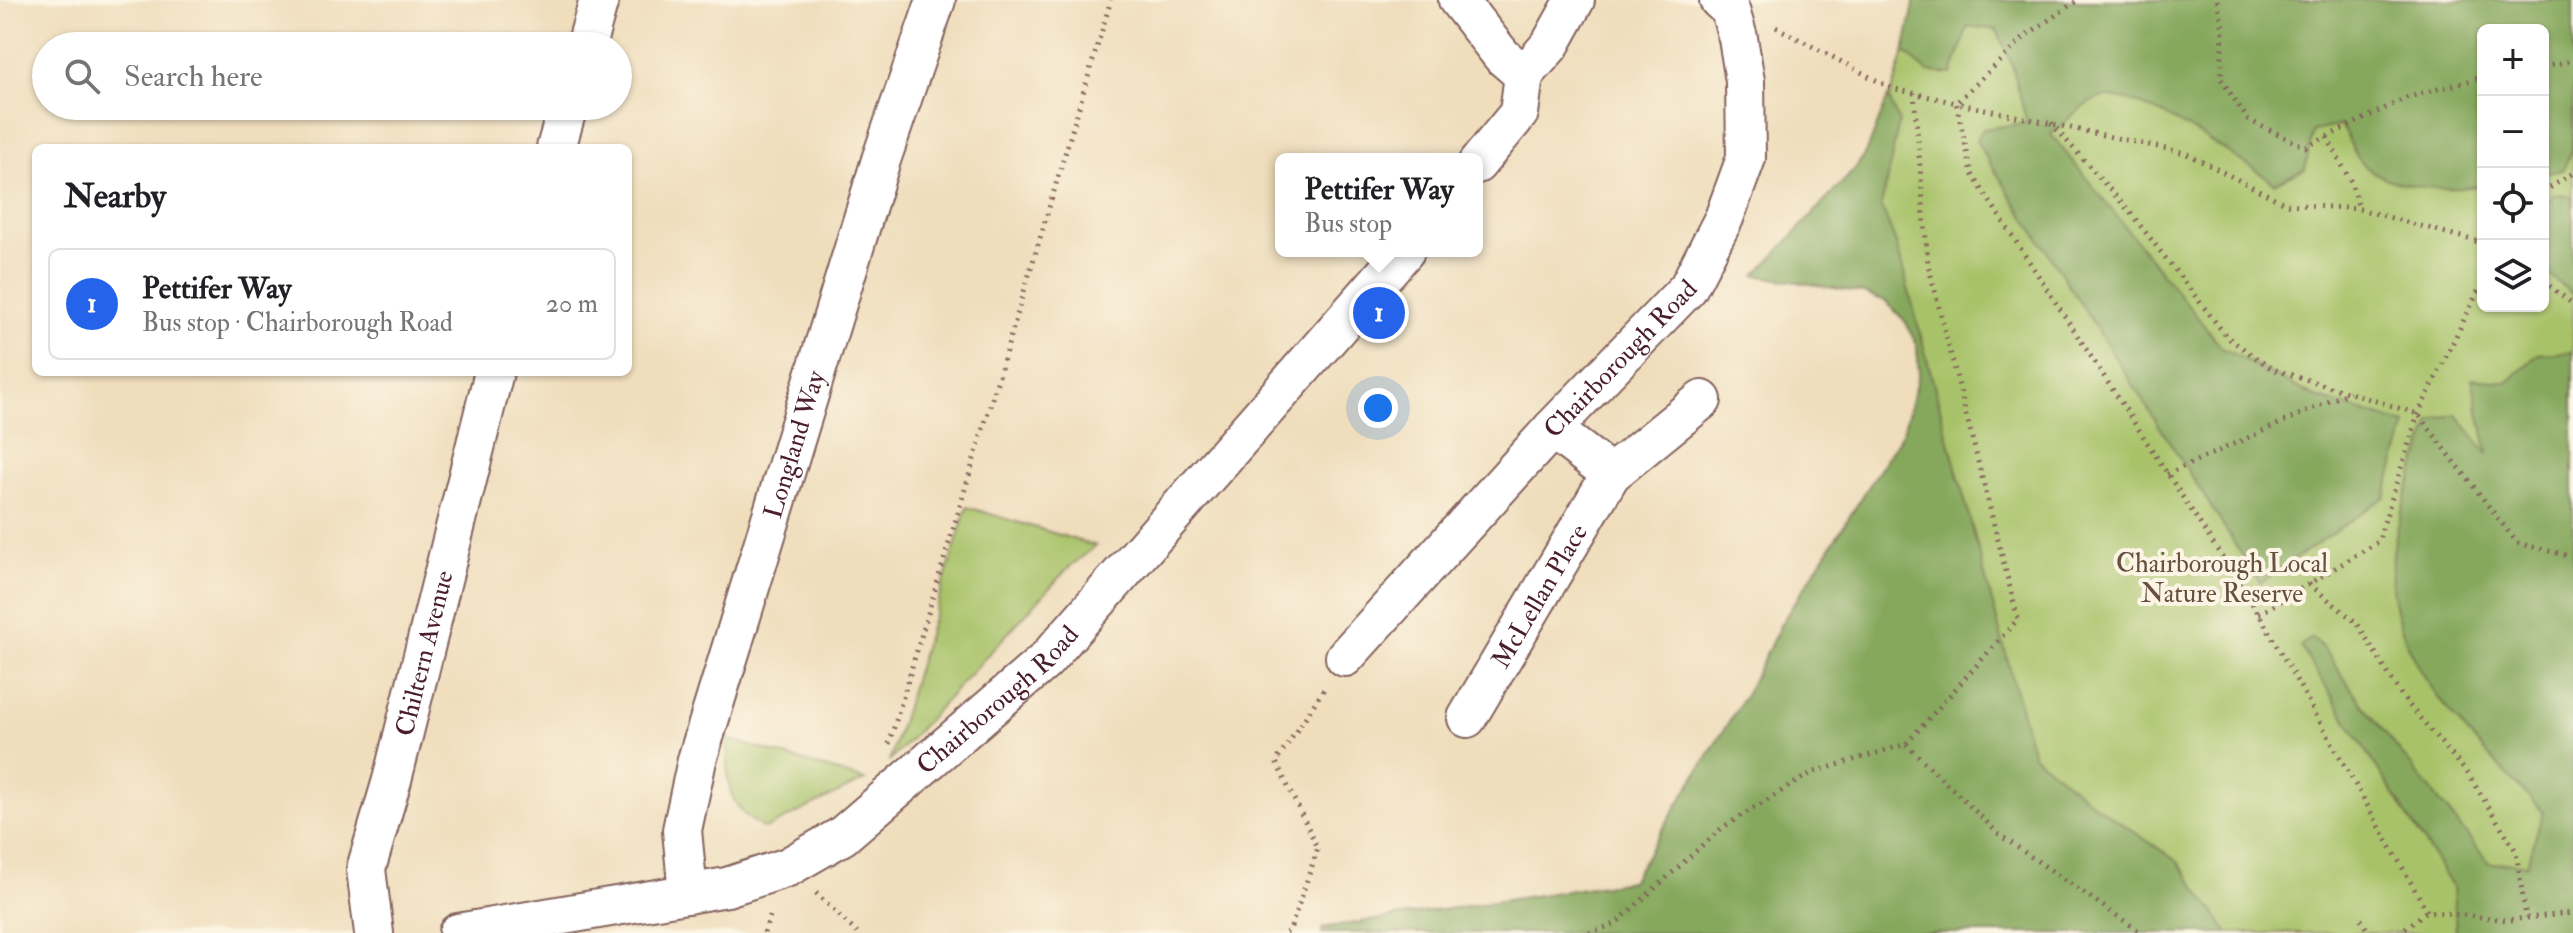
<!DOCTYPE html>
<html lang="en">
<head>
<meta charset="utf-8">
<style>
	:root { --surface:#fff; --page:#f6f6f6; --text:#202124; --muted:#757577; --line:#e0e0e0; --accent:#2563eb }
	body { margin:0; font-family:"IM FELL Double Pica",serif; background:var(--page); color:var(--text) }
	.controls { position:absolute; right:24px; top:24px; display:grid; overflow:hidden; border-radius:12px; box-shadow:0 2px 6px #0004 }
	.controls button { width:72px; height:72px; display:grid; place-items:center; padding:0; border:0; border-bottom:2px solid var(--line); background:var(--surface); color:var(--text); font:40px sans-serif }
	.you { position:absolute; left:1378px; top:408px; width:28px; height:28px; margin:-20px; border:6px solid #fff; border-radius:50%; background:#1a73e8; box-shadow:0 0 0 12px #1a73e833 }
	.badge { display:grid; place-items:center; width:52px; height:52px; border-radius:50%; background:var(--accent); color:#fff; font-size:26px; font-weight:700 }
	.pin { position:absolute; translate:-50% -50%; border:4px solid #fff; box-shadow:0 2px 8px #0006 }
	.popup { position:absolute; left:1275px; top:153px; width:208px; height:104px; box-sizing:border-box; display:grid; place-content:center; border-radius:12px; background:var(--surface); filter:drop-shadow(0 2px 6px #0005); font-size:26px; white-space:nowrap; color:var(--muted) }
	.popup b { font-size:30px; color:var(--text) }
	.popup::after { content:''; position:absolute; left:50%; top:100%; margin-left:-16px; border:16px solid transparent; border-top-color:var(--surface) }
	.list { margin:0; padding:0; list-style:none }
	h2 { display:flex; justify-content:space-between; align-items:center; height:104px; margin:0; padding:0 32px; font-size:34px }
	h2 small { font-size:26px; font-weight:400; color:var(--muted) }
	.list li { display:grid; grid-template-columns:52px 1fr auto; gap:24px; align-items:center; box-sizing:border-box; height:112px; margin:0 16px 16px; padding:0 16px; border:2px solid var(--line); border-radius:12px }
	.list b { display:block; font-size:30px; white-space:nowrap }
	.list p { margin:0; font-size:26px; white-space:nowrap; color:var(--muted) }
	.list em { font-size:26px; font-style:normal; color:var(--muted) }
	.icon { flex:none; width:44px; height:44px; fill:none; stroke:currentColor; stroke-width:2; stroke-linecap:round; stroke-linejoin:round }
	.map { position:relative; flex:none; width:2573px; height:933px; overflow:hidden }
	.search { position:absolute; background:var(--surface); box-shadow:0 2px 6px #0004; left:32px; top:32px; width:600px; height:88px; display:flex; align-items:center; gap:20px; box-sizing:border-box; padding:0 28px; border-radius:44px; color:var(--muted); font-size:30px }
	.panel { position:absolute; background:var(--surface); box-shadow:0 2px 6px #0004; left:32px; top:144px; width:600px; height:232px; border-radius:12px }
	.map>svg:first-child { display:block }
	.green { fill:#a8c269; stroke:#79704a; stroke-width:2; fill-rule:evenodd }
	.forest { fill:#86a85d; stroke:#686444; stroke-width:2 }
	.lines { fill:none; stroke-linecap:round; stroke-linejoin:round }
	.minor-casing { stroke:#84625d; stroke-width:42 }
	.path { stroke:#84625d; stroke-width:5; stroke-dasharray:2 6; stroke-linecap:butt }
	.minor { stroke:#fff; stroke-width:38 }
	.labels { text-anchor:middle; stroke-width:8; stroke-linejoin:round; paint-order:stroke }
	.street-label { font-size:26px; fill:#4a1f2b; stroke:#fcf5e5 }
	.park-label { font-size:26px; fill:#66503e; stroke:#fcf5e5 }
</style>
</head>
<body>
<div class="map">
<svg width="2573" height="933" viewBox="0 0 2573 933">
	<rect width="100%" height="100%" fill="#fcf5e5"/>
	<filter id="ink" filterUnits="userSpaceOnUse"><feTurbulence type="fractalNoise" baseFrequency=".0125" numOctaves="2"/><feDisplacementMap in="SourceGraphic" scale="16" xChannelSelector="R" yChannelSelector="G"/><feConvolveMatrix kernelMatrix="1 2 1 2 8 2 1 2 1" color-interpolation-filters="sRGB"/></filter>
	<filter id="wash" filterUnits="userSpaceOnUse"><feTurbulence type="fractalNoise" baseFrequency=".006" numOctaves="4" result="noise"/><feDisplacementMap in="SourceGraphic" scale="32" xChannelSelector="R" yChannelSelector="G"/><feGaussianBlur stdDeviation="1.8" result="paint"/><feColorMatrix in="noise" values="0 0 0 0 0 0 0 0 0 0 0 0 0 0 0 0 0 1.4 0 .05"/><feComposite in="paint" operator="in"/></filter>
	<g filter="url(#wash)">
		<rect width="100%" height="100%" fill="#efddbb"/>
		<g class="green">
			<path d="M1915,0H2573V933H1322L1323,928L1631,881L1746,694L1781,624L1903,433L1919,373L1917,344L1905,321L1886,301L1864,293L1756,275C1792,236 1839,197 1866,152C1888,116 1909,41 1915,0ZM2483,30H2543V306H2483Z"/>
			<polygon points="967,507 1096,546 1068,568 889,762"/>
			<path d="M728,739L865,780L765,829C724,807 727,781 728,739Z"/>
		</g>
		<g class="forest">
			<path d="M1915,0H2573V131L2571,151L2563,170L2543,174V30H2483V185C2450,192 2387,189 2362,163C2353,154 2348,136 2341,125L2313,131L2305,169L2275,183C2237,159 2151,96 2106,97C2087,98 2065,123 2051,134L2222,348L2313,396L2406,425L2385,497L2260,583L1976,141L1983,129L2027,123L2012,65L1997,30L1968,26L1952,74L1928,72L1904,52Z"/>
			<polygon points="1888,97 1899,122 1881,206 1896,243 2033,755 2096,806 2177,861 2229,933 1322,933 1323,928 1631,881 1746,694 1781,624 1903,433 1919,373 1917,344 1905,321 1886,301 1864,293 1756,275 1855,169 1868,149"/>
			<polygon points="2555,194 2573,197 2573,295 2543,269 2543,209"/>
			<path d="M2573,352V933H2456L2453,888L2300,646L2312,638L2324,649L2363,705L2489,863L2527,864L2543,812C2482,747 2402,681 2392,587C2387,537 2416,469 2431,421L2456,414L2488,454L2472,378L2507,383L2538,354Z"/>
		</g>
	</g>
	<g filter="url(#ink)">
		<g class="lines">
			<g class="minor-casing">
				<g id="minor">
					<polyline points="1458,0 1502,56 1524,75"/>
					<polyline points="586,46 599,0"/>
					<polyline points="556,148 568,106"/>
					<polyline points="1477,164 1519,113 1524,75 1550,45 1575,0"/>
					<polyline points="1552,429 1611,474"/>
					<path id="s1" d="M1345,657L1552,429L1688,288L1724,218L1746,158L1745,81L1738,38L1730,10L1719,0"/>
					<path id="s2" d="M1467,718L1611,474L1702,400"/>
					<path id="s3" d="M688,894L682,830L697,760L881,160L936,0"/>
					<path id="s4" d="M374,933L366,869L392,780L494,372"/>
					<path id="s5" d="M458,933L727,887L788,867L842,836L1045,661L1405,251"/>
				</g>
			</g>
			<g class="path">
				<polyline points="2217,0 2223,28 2221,79 2248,120 2306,147 2408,97 2483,77"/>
				<polyline points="1776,27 1891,88 1956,103 2028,34 2078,0"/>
				<polyline points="2543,67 2573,61"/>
				<polyline points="2051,123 2129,211 2227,337 2272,369 2418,414 2517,543 2573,557"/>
				<polyline points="2327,137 2351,182 2359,209"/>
				<polyline points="2543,192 2573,173"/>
				<polyline points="2543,281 2573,304"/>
				<polyline points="2167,474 2350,392"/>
				<polyline points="2309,584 2357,623 2403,698 2468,774 2516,851 2526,918"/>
				<polyline points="2259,614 2378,542 2418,414 2483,281"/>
				<polyline points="889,744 1111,0"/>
				<polyline points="1906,744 2001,836 2142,933"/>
				<polyline points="816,893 857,933"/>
				<polyline points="2427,911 2259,614 1972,174 1956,103 2185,153 2286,204 2359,209 2483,243"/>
				<polyline points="2361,919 2369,933"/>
				<polyline points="764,933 772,911"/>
				<polyline points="1286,933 1290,930 1318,848 1276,762 1324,689"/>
				<polyline points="1589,933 1615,924 1723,827 1811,773 1906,744 2018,619 1928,264 1914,93"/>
				<polyline points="2399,933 2427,911 2508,920 2573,913"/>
			</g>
			<use href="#minor" class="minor"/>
		</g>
	</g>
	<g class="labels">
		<g class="street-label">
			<text dy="9" stroke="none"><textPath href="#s1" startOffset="406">Chairborough Road</textPath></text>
			<text dy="9" stroke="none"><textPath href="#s3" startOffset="466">Longland Way</textPath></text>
			<text dy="9" stroke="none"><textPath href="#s2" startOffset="142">McLellan Place</textPath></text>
			<text dy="9" stroke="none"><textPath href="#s4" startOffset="288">Chiltern Avenue</textPath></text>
			<text dy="9" stroke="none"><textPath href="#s5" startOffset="606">Chairborough Road</textPath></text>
		</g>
		<g class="park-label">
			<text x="2222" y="572">Chairborough Local<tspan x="2222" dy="30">Nature Reserve</tspan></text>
		</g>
	</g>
</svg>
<div class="controls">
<button>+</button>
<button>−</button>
<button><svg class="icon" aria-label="locate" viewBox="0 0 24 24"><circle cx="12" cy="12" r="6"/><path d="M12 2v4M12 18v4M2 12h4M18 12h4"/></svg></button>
<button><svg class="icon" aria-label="layers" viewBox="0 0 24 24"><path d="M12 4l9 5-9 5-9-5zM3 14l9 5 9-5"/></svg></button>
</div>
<div class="you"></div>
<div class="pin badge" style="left:1379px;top:313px">1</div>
<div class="popup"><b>Pettifer Way</b>Bus stop</div>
<div class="search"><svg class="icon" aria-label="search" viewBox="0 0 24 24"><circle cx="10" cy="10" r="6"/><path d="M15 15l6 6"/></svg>Search here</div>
<section class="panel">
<h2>Nearby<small></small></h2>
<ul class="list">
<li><span class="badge">1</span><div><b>Pettifer Way</b><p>Bus stop · Chairborough Road</p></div><em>20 m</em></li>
</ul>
</section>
</div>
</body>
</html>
